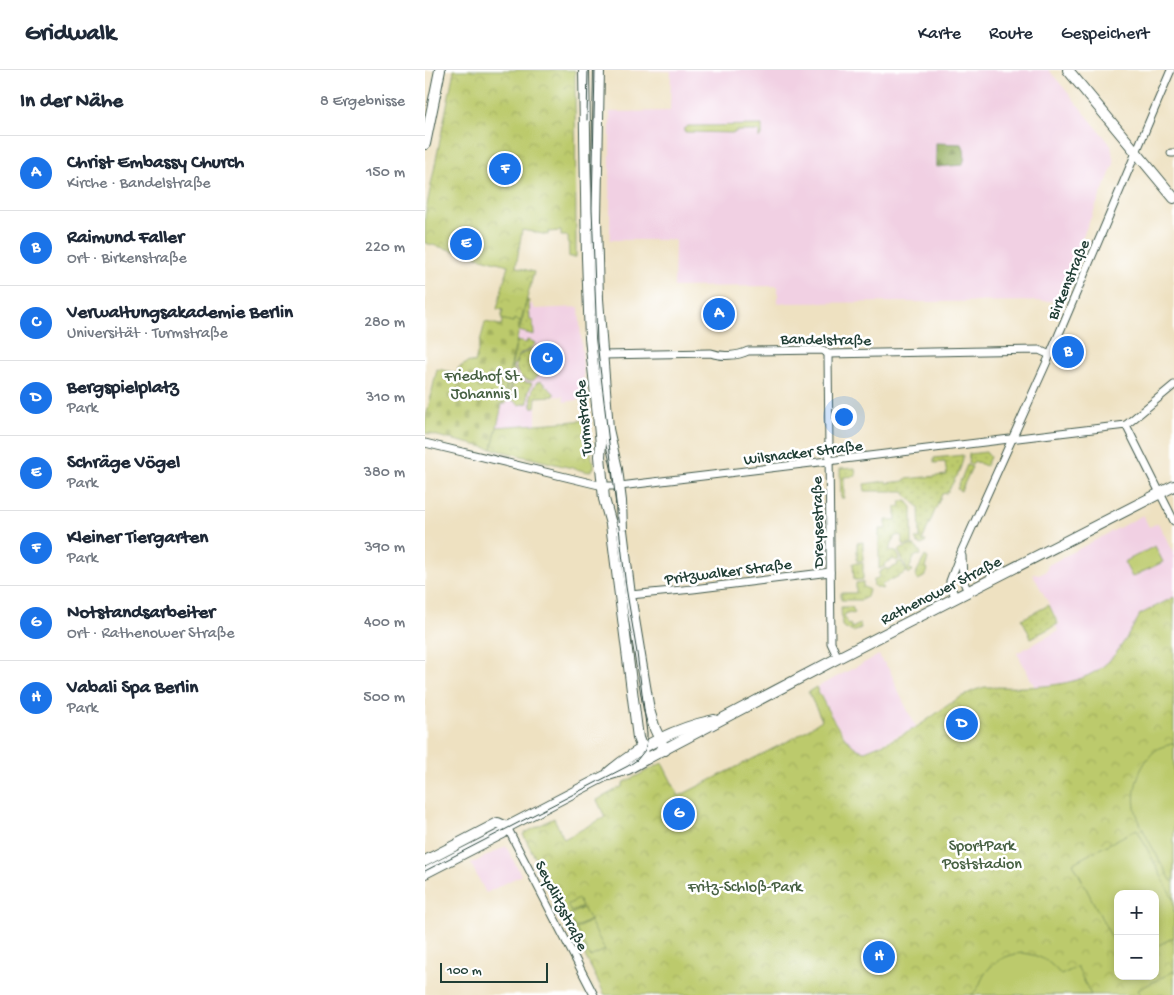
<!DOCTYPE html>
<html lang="de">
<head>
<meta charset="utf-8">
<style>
	:root { --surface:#fff; --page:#f6f6f7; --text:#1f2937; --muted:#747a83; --line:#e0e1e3; --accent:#1a73e8 }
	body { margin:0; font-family:"Gochi Hand",sans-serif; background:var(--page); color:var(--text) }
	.controls { position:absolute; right:15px; bottom:15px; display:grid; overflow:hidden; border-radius:10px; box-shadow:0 2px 8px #0003 }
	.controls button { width:45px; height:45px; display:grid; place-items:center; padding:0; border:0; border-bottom:1px solid var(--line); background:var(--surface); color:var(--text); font:25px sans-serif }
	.scale { position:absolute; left:15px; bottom:12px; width:108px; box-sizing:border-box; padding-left:5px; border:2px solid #1f3d34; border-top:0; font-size:14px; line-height:18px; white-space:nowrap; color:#1f3d34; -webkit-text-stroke:4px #fff; paint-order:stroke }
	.you { position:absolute; left:418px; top:346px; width:18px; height:18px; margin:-12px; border:4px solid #fff; border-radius:50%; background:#1a73e8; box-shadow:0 0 0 8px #1a73e833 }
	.badge { display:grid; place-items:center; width:32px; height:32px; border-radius:50%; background:var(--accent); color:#fff; font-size:16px; font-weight:700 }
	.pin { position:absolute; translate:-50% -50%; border:2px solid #fff; box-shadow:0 1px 5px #0006 }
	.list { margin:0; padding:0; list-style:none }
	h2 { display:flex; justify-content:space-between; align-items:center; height:65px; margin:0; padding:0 20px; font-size:21px }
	h2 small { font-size:16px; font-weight:400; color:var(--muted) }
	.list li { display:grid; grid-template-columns:32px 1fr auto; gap:15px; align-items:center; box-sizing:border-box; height:75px; padding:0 20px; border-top:1px solid var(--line) }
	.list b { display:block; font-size:19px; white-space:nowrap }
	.list p { margin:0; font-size:16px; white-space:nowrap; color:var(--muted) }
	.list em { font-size:16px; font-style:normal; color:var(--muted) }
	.map { position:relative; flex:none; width:749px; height:925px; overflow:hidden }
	header { display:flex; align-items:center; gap:30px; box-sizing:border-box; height:70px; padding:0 25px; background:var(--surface); border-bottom:1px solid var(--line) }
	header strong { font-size:24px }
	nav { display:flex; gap:28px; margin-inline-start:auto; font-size:18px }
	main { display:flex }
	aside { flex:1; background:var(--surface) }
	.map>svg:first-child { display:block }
	.built { fill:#f1d0e3 }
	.grass { fill:url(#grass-dots); stroke:#6e8450 }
	.forest { fill:url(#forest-firs); stroke:#5a764a }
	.cemetery { fill:url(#cemetery-stones); stroke:#6e8450 }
	.park { fill:url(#park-crowns); stroke:#6e8450; fill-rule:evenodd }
	.garden { fill:#bcca6c; stroke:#6e8450 }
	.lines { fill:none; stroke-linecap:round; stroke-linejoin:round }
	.street-casing { stroke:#3e5649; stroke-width:9 }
	.secondary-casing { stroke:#3e5649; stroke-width:12 }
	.street { stroke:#fff; stroke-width:7 }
	.secondary { stroke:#fff; stroke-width:10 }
	.tram { stroke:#1f3d34; stroke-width:1 }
	.labels { text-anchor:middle; stroke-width:5; stroke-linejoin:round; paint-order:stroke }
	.street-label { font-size:16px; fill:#1f3d34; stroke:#fff }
	.park-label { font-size:16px; fill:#466042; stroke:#fff }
</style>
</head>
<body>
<header>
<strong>Gridwalk</strong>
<nav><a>Karte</a><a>Route</a><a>Gespeichert</a></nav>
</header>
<main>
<aside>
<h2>In der Nähe<small>8 Ergebnisse</small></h2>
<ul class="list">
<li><span class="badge">A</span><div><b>Christ Embassy Church</b><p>Kirche · Bandelstraße</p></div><em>150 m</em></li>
<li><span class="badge">B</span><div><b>Raimund Faller</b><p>Ort · Birkenstraße</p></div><em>220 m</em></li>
<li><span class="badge">C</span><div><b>Verwaltungsakademie Berlin</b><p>Universität · Turmstraße</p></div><em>280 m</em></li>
<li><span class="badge">D</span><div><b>Bergspielplatz</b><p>Park</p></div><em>310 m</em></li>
<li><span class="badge">E</span><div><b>Schräge Vögel</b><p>Park</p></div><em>380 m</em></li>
<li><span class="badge">F</span><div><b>Kleiner Tiergarten</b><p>Park</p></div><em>390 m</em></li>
<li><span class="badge">G</span><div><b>Notstandsarbeiter</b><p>Ort · Rathenower Straße</p></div><em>400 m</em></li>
<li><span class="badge">H</span><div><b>Vabali Spa Berlin</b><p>Park</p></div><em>500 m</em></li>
</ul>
</aside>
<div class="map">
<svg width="749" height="925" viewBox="0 0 749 925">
	<defs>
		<pattern id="grass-dots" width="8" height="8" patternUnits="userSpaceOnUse" patternTransform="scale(1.25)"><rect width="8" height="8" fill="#bcca6c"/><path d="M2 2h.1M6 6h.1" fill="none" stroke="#a1ae5e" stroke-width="1.8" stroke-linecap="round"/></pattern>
		<pattern id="forest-firs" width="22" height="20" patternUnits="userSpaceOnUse" patternTransform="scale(1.25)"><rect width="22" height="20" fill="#95ae60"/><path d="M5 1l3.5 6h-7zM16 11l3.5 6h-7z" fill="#798f50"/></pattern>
		<pattern id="cemetery-stones" width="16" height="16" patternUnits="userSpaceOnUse" patternTransform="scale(1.25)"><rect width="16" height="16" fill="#bcca6c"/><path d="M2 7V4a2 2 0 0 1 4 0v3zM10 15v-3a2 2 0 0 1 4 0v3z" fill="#a1ae5e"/></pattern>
		<pattern id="park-crowns" width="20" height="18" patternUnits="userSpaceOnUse" patternTransform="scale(1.25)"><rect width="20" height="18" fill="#bcca6c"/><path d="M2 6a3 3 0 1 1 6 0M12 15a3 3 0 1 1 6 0" fill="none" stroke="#a1ae5e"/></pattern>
	</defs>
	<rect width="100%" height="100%" fill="#fff"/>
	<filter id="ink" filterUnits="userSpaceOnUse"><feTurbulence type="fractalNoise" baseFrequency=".02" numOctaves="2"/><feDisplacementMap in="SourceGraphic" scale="10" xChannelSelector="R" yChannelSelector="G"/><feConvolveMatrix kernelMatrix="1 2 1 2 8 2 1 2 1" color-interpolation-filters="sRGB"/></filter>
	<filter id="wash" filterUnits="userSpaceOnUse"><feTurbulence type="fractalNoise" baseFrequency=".0096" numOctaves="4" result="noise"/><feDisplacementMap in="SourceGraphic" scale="20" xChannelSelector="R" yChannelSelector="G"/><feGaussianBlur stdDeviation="1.12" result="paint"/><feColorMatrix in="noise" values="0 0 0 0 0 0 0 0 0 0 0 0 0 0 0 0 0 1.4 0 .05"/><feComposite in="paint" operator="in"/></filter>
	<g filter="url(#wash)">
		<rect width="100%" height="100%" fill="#eee1c1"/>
		<g class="built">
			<polygon points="185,0 624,0 686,75 689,94 630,231 353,233 353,216 249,217 250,170 185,170 185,42 245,41 246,1"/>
			<polygon points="102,230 104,231 110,239 154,237 160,329 139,332 138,326 111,327 111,354 72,357"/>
			<polygon points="718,445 724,457 733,453 749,483 749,527 714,545 714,547 695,579 682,593 667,604 647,611 610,617 592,583 633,561 631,556 635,554 607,503 614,505 618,503 621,501 623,495"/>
			<polygon points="454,585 458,593 459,592 465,601 471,614 470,615 491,657 440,681 434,681 425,674 418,663 406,645 392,617"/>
			<polygon points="81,776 96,805 61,823 46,794"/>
		</g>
		<g class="grass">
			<polygon points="102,230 104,231 105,250 108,251 109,265 94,261"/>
			<path d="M102,270L109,272L110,274C102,284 94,279 90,294L88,295L90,303L85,315V327L82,328L81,334H78L92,271L101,273Z"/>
			<path d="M113,275L114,305L109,310C94,313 85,296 95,286C100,281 108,281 113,275Z"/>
			<polygon points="91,306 98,312 107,313 103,323 103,333 94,335 86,329 87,313"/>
			<polygon points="116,311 129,323 129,326 111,327 110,337 107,337 106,325 108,321 107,320 112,312"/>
			<polygon points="561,382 565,387 561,396 549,391 547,395 543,393 544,384"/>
			<path d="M538,385C538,398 528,412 522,423L517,424L497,471H501L500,473L497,475L493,474L490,469H495L494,437L482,427L479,421H440L439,414L461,411L462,413L479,411L480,409L522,405L520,392L509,393V388Z"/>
			<polygon points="542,395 547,397 536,421 532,419"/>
			<polygon points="430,398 431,406 419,407 419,428 416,428 415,399"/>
			<polygon points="476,431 482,431 487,437 487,474 479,476 476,465 470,466 464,480 471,481 475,489 471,491 469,489 459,494 460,496 454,499 454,459 461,459 461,450 471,450 471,437 475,437"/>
			<polygon points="438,472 438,491 432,491 432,473"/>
			<polygon points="488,475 495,481 496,485 490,486 484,499 488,500 484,504 473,480"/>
			<polygon points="500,486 503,488 500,498 503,499 499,507 493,510 490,505"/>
			<polygon points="476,491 482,502 456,515 458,518 457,519 449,516 448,511 454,507 454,502 461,498 462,500 473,495 472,493"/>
			<polygon points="428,493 438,493 438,510 429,510"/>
			<polygon points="438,512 438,516 444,520 442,527 436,530 416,530 416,523 431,523 431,513"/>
			<polygon points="624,535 633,554 606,568 597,549"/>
			<polygon points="416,537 427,537 430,543 427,544 425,542 419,545 423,555 425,554 427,558 435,554 436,558 428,562 417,556"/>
		</g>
		<path class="forest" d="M511,73L537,74C540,79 541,90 537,95L511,97Z"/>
		<polygon class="cemetery" points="78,249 88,252 89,249 96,251 67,379 0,363 0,352 12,299 33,303 33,298 44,292 50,293 60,252 75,255 76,255"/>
		<g class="park">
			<polygon points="29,0 150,0 151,187 144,187 143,166 136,166 136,161 123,162 123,165 97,160 91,197 109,202 96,251 89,249 88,252 76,249 78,240 72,239 83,195 0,173 0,145"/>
			<polygon points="164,350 167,390 169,391 169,398 164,402 67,379 72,357"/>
			<path d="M749,527V925H180L98,764L129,748L139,769L180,747L172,730L198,716V713L237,693L254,726L369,668L397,650L383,622L391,617C400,634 420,680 440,681C457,674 474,668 490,658C513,644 534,623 560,617C599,617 653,621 683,592C696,579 704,563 714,547V545ZM693,824H730V906H693Z"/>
		</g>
		<g class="garden">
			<polygon points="337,55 337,66 334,68 334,61 310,61 310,63 259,62 259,59 263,56"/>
			<polygon points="730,476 738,492 707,507 699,492"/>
			<path d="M749,673V812L746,810C736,792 713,756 710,737C707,716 716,690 734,678C738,676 745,675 749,673Z"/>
			<polygon points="712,759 749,831 749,867 730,877 730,824 693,824 693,880 648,793"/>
			<polygon points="153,829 157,837 146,842 142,835"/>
			<polygon points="158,838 165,850 150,858 144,845"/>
			<polygon points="165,851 180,880 165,887 151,859"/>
			<path d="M597,883C615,885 625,891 636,905L652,897L666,925H546C555,918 554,914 559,905C568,891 581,885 597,883Z"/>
			<polygon points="749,901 749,925 716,925 713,920"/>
		</g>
	</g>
	<g filter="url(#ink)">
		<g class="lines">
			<g class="street-casing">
				<g id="street">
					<polyline points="746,83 749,83"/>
					<polyline points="403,284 406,573 413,588"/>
					<path d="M177,285L286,283C296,287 313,286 323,281L398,280L403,284L614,280L625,285"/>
					<polyline points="701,355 749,451"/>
					<polyline points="0,373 178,416 195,416 701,355 749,315"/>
					<polyline points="537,486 538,510 543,522"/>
					<polyline points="205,525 268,519 405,502"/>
					<polyline points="531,528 525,516 525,511 536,482 625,285 746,0"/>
					<polyline points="82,757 169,925"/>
				</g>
			</g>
			<g class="secondary-casing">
				<g id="secondary">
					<polyline points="159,0 162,188 165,268 176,374 175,386 179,429 186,454 213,668 221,689"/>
					<polyline points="174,0 171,149 173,229 183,359 192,399 196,431 197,460 205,525 224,640 230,659 240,680"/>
					<polyline points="643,0 749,128"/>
					<polyline points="0,74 15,0"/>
					<path d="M184,702C214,677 251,658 289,650"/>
					<polyline points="0,791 73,753 82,757"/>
					<polyline points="0,803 78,763 82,757 180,706 203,699 221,689 413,588 749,416"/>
				</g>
			</g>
			<use href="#street" class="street"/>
			<use href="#secondary" class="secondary"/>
			<g class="tram">
				<polyline points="162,50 163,0"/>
				<polyline points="0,801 203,696 212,690 220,680 222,671 222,663 212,583 201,517 172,272 167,138 170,0"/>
			</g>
		</g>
	</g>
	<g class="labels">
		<g class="street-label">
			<text transform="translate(642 209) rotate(-67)" y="6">Birkenstraße</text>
			<text transform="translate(401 268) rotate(1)" y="6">Bandelstraße</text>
			<text transform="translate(157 348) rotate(-95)" y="6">Turmstraße</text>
			<text transform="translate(378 381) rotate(-7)" y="6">Wilsnacker Straße</text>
			<text transform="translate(391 452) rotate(-91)" y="6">Dreysestraße</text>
			<text transform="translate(303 500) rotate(-7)" y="6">Pritzwalker Straße</text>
			<text transform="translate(515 519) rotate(-27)" y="6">Rathenower Straße</text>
			<text transform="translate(138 835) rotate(63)" y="6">Seydlitzstraße</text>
		</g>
		<g class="park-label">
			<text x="59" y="310">Friedhof St.<tspan x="59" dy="18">Johannis I</tspan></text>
			<text x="557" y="780">SportPark<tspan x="557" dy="18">Poststadion</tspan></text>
			<text x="320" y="821">Fritz-Schloß-Park</text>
		</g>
	</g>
</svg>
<div class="controls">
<button>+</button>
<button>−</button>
</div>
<div class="scale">100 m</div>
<div class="you"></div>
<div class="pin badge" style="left:294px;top:244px">A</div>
<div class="pin badge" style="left:643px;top:282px">B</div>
<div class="pin badge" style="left:122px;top:289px">C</div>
<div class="pin badge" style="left:537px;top:654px">D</div>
<div class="pin badge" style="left:41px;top:174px">E</div>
<div class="pin badge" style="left:80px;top:99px">F</div>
<div class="pin badge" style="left:254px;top:744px">G</div>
<div class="pin badge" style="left:454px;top:887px">H</div>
</div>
</main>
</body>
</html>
